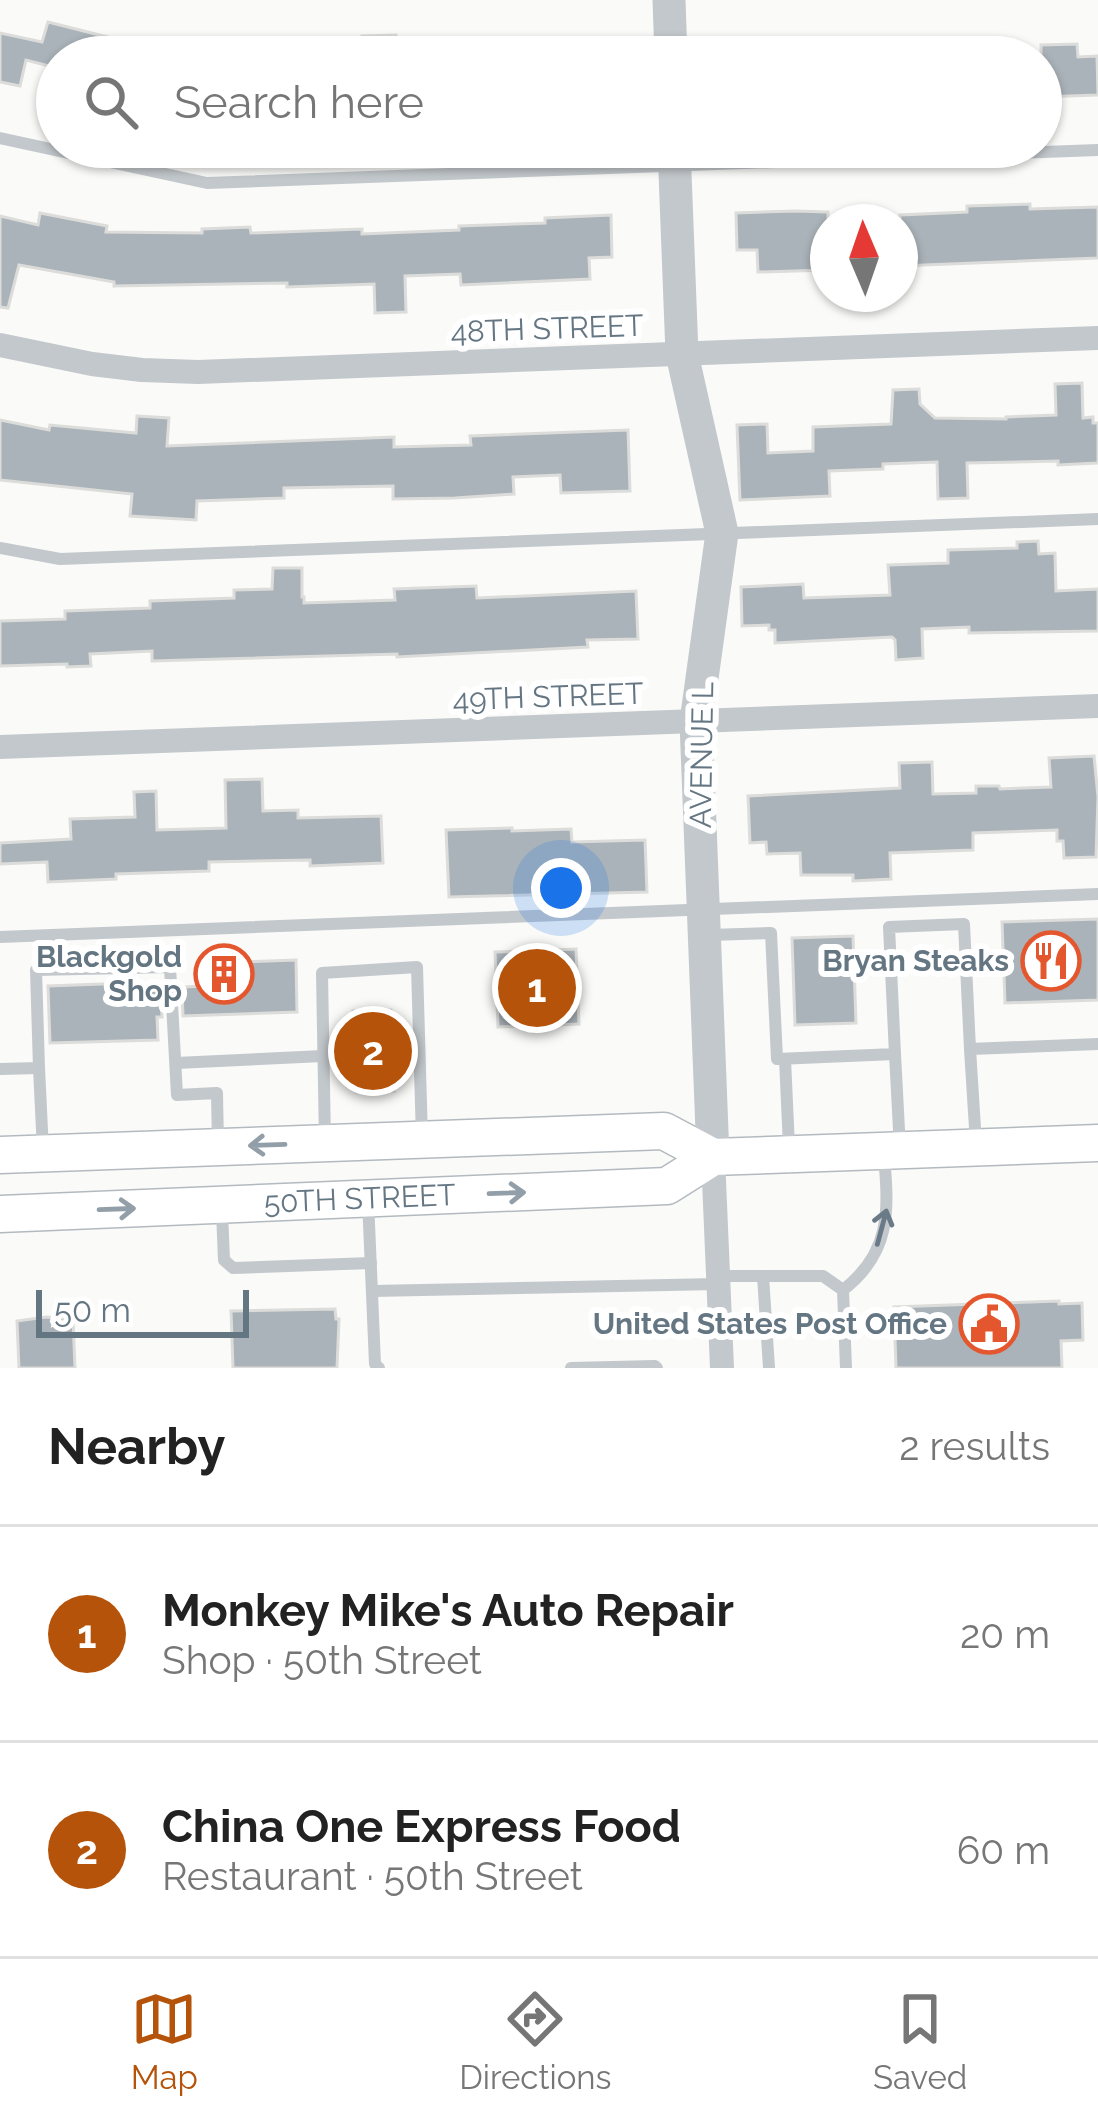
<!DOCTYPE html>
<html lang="en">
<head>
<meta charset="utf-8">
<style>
	:root { --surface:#fff; --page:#f2f2f2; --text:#222; --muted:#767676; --line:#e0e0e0; --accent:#b45309 }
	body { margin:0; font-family:Raleway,sans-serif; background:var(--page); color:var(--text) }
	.compass { position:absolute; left:810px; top:204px; width:108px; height:108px; border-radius:50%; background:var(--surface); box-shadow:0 3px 9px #0004; rotate:358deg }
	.scale { position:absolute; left:36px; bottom:30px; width:213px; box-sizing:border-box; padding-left:12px; border:6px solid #657683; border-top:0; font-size:33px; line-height:42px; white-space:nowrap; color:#657683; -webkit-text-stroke:9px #fff; paint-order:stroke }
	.you { position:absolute; left:561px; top:888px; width:42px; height:42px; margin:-30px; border:9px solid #fff; border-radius:50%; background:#1a73e8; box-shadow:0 0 0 18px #1a73e833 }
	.badge { display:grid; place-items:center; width:78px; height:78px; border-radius:50%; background:var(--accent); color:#fff; font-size:39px; font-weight:700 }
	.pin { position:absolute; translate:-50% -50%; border:6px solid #fff; box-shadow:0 3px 12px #0006 }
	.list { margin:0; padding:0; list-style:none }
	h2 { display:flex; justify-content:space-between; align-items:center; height:156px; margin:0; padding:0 48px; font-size:51px }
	h2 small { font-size:39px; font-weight:400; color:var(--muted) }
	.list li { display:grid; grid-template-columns:78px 1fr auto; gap:36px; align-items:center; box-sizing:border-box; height:216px; padding:0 48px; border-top:3px solid var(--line) }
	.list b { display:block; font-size:45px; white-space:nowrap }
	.list p { margin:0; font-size:39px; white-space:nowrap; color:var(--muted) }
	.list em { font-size:39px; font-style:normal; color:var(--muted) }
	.icon { flex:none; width:66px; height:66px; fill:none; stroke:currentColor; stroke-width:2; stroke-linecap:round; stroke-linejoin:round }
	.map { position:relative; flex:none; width:1098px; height:1368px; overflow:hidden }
	.search { position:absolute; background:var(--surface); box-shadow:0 3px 9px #0004; left:36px; right:36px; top:36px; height:132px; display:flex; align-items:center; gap:30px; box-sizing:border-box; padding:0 42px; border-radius:66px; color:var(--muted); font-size:45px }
	.sheet { height:588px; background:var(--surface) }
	nav { display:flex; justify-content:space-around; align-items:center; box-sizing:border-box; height:168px; border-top:3px solid var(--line); background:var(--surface); font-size:33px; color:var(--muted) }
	nav a { display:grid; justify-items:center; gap:6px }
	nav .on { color:var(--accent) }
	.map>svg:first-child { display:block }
	.building { fill:#aab3b9; stroke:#dcdcda; stroke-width:3 }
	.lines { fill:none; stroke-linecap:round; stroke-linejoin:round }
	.secondary-casing { stroke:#b3babf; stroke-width:39 }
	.service { stroke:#c3c8cc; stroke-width:12 }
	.minor { stroke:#c3c8cc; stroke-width:24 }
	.tertiary { stroke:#c3c8cc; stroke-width:33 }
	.secondary { stroke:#fff; stroke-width:36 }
	.oneway { stroke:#939fa8 }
	.oneway2 { stroke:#6a7a87 }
	.labels { text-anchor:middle; stroke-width:12; stroke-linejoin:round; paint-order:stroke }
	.street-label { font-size:30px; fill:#657683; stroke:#fff }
	.poi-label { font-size:30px; font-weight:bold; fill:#657683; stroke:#fff; text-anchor:end }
</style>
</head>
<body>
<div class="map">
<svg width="1098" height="1368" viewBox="0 0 1098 1368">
	<rect width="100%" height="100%" fill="#fafaf8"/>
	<g class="building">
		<polygon points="48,22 155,49 154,57 57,57 57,68 26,60 20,86 0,82 0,33 42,42"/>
		<polygon points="396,35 397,57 363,57 362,36"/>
		<polygon points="1077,44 1078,57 1097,56 1098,95 1041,97 1041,45"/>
		<polygon points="1030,204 1030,209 1098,207 1098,258 900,266 900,215 967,212 967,206"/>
		<polygon points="795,211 828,212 828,270 758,272 757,250 737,250 736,213"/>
		<polygon points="40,213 107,226 106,232 202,233 202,229 250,227 251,233 362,229 362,234 459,230 459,226 545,223 545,218 611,215 612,257 589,258 590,279 461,285 460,274 405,276 406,312 375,313 374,284 287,287 287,283 114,286 114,282 19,265 8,308 0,307 0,216 38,225"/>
		<polygon points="1082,383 1083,418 1093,417 1093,423 1098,423 1098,463 1058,465 1058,461 967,463 968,498 938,499 937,462 883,464 883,469 829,471 830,496 740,500 737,425 767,424 768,453 813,451 813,427 891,424 893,390 919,389 920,404 935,418 1006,419 1006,417 1056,415 1055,384"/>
		<polygon points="137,416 169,418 167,446 394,437 394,447 471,445 470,436 628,430 630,491 561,493 560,475 513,477 514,494 455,498 393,499 393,486 284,488 284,498 197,501 196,520 130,516 132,494 0,480 0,420 49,430 50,425 136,433"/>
		<polygon points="1038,541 1039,554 1055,553 1056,591 1098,589 1098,631 969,633 969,627 922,629 923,658 896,660 895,640 892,637 775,643 775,630 769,630 769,625 742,626 741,587 803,584 804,598 890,595 888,565 948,563 948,550 1017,548 1017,542"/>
		<polygon points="273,568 302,568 302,597 304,597 304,603 395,600 394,589 476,586 477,598 636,591 638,639 587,640 588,647 397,657 397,654 152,661 152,651 90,654 91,666 67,667 67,664 0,666 0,621 65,619 65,611 150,608 150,601 234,598 234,590 272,589"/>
		<polygon points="1094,756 1098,797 1096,857 1064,858 1063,841 1057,841 1057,830 973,833 973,850 890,853 891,879 853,881 853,875 801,875 800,853 767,854 766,842 750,843 748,796 900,788 899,763 932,762 933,794 976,793 976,786 999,786 1000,789 1051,787 1049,758"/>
		<polygon points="262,779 263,811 298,810 298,818 381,816 383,863 310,866 310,860 209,862 209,871 116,874 116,879 48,882 47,862 0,864 0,843 71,839 70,819 135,817 134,792 156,791 157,830 226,828 225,780"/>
		<polygon points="512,828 512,831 571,829 572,842 645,840 647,892 449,897 446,830"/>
		<polygon points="1098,919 1098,1000 1005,1003 1002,922"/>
		<polygon points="853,936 856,1023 795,1025 792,938"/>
		<polygon points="576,949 579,1024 498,1027 495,952"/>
		<polygon points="241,954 241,962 296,960 297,1012 183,1016 182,987 206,986 205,955"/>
		<polygon points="156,982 156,987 161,987 162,1017 157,1017 158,1040 50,1043 48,986"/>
		<polygon points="391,1010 394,1091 356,1092 353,1011"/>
		<polygon points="1059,1301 1059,1304 1082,1303 1083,1340 1061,1341 1062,1368 896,1368 894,1307"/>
		<polygon points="335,1309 336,1319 339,1319 337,1368 233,1368 231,1311"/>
		<polygon points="46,1317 73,1319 75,1368 19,1368 17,1321"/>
	</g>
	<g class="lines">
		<g class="secondary-casing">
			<g id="secondary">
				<polyline points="0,1155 664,1131 713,1157"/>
				<path id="s1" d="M0,1214L667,1186L713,1157L1098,1143"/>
			</g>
		</g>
		<g class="service">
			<polyline points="0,138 207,183 1098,150"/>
			<polyline points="0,548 60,559 1098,519"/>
			<polyline points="710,935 771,933 777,1059 895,1054 889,927 964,924 970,1049 1098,1044"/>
			<polyline points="0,937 1098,894"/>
			<polyline points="970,1049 976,1144"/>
			<polyline points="895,1054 900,1149"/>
			<polyline points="785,1059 789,1147"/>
			<polyline points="176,1063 323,1056"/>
			<polyline points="39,1068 43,1151"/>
			<polyline points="0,1069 39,1068 36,970 170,967 177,1095 217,1093 218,1145"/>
			<polyline points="325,1142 322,973 417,967 422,1138"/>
			<polyline points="368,1200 375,1364 379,1368"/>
			<polyline points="222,1212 224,1260 233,1268 371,1263"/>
			<polyline points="718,1276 823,1276 843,1290"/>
			<polyline points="763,1276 769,1368"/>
			<path d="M843,1290C891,1253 889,1211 884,1156"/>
			<polyline points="843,1290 846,1368"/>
			<polyline points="372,1291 717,1284"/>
			<polyline points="571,1368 655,1366 657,1368"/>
		</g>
		<g class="minor">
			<polyline points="0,345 92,364 142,370 198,372 1098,338"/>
			<polyline points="0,747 1098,706"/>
			<polyline points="713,1157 722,1368"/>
		</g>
		<g class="tertiary">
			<polyline points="669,0 671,57"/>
			<polyline points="674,147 682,354 722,533 696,722 713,1157"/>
		</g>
		<use href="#secondary" class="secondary"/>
	</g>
	<defs><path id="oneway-shaft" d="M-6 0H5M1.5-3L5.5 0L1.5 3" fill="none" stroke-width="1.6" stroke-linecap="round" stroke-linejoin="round" transform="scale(3)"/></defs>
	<g class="oneway">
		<use href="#oneway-shaft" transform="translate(267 1145) rotate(178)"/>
		<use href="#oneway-shaft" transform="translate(507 1193) rotate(-2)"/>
		<use href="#oneway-shaft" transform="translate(117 1209) rotate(-2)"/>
	</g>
	<use class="oneway2" href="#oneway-shaft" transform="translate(882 1227) rotate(-75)"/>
	<defs>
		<g id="restaurant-ring" transform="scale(3)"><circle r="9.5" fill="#fff" stroke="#e4572e" stroke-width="1.5"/><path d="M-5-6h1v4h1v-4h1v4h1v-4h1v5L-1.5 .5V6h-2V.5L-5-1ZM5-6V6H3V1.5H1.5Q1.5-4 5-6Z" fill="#e4572e"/></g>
		<g id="building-ring" transform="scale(3)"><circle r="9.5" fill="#fff" stroke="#e4572e" stroke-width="1.5"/><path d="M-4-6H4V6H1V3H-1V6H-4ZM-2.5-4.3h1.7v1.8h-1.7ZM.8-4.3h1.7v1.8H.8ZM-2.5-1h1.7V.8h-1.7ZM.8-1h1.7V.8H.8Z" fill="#e4572e"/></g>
		<g id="civic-ring" transform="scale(3)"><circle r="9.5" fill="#fff" stroke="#e4572e" stroke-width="1.5"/><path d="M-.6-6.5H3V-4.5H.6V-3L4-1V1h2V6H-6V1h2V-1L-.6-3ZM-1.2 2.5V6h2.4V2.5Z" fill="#e4572e"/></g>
	</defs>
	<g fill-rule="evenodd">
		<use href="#restaurant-ring" x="1051" y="961"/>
		<use href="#building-ring" x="224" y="974"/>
		<use href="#civic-ring" x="989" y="1324"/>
	</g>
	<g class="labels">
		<g class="street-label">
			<text transform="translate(547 329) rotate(-2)" y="10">48TH STREET</text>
			<text transform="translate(548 697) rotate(-2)" y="10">49TH STREET</text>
			<text transform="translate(702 755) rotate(-89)" y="10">AVENUE L</text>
			<text dy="10" stroke="none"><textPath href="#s1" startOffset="360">50TH STREET</textPath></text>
		</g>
		<g class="poi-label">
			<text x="182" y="967">Blackgold<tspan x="182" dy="34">Shop</tspan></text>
			<text x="1009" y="971">Bryan Steaks</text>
			<text x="947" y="1334">United States Post Office</text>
		</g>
	</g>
</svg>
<svg class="compass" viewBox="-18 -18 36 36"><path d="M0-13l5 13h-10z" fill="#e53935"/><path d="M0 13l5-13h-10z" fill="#767676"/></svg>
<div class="scale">50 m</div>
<div class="you"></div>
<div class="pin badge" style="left:537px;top:988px">1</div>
<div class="pin badge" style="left:373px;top:1051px">2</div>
<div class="search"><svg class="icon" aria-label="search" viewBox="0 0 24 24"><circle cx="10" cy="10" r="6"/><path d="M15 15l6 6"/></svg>Search here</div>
</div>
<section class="sheet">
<h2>Nearby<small>2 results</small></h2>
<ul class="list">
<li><span class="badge">1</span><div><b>Monkey Mike's Auto Repair</b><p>Shop · 50th Street</p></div><em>20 m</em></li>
<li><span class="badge">2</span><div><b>China One Express Food</b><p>Restaurant · 50th Street</p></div><em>60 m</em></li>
</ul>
</section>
<nav>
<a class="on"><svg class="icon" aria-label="map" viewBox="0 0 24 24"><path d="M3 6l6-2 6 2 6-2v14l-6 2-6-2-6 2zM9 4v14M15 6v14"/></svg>Map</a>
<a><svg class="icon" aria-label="directions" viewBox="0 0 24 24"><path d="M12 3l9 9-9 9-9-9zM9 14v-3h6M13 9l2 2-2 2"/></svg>Directions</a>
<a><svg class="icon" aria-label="saved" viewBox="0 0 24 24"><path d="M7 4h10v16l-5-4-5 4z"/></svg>Saved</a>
</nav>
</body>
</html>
